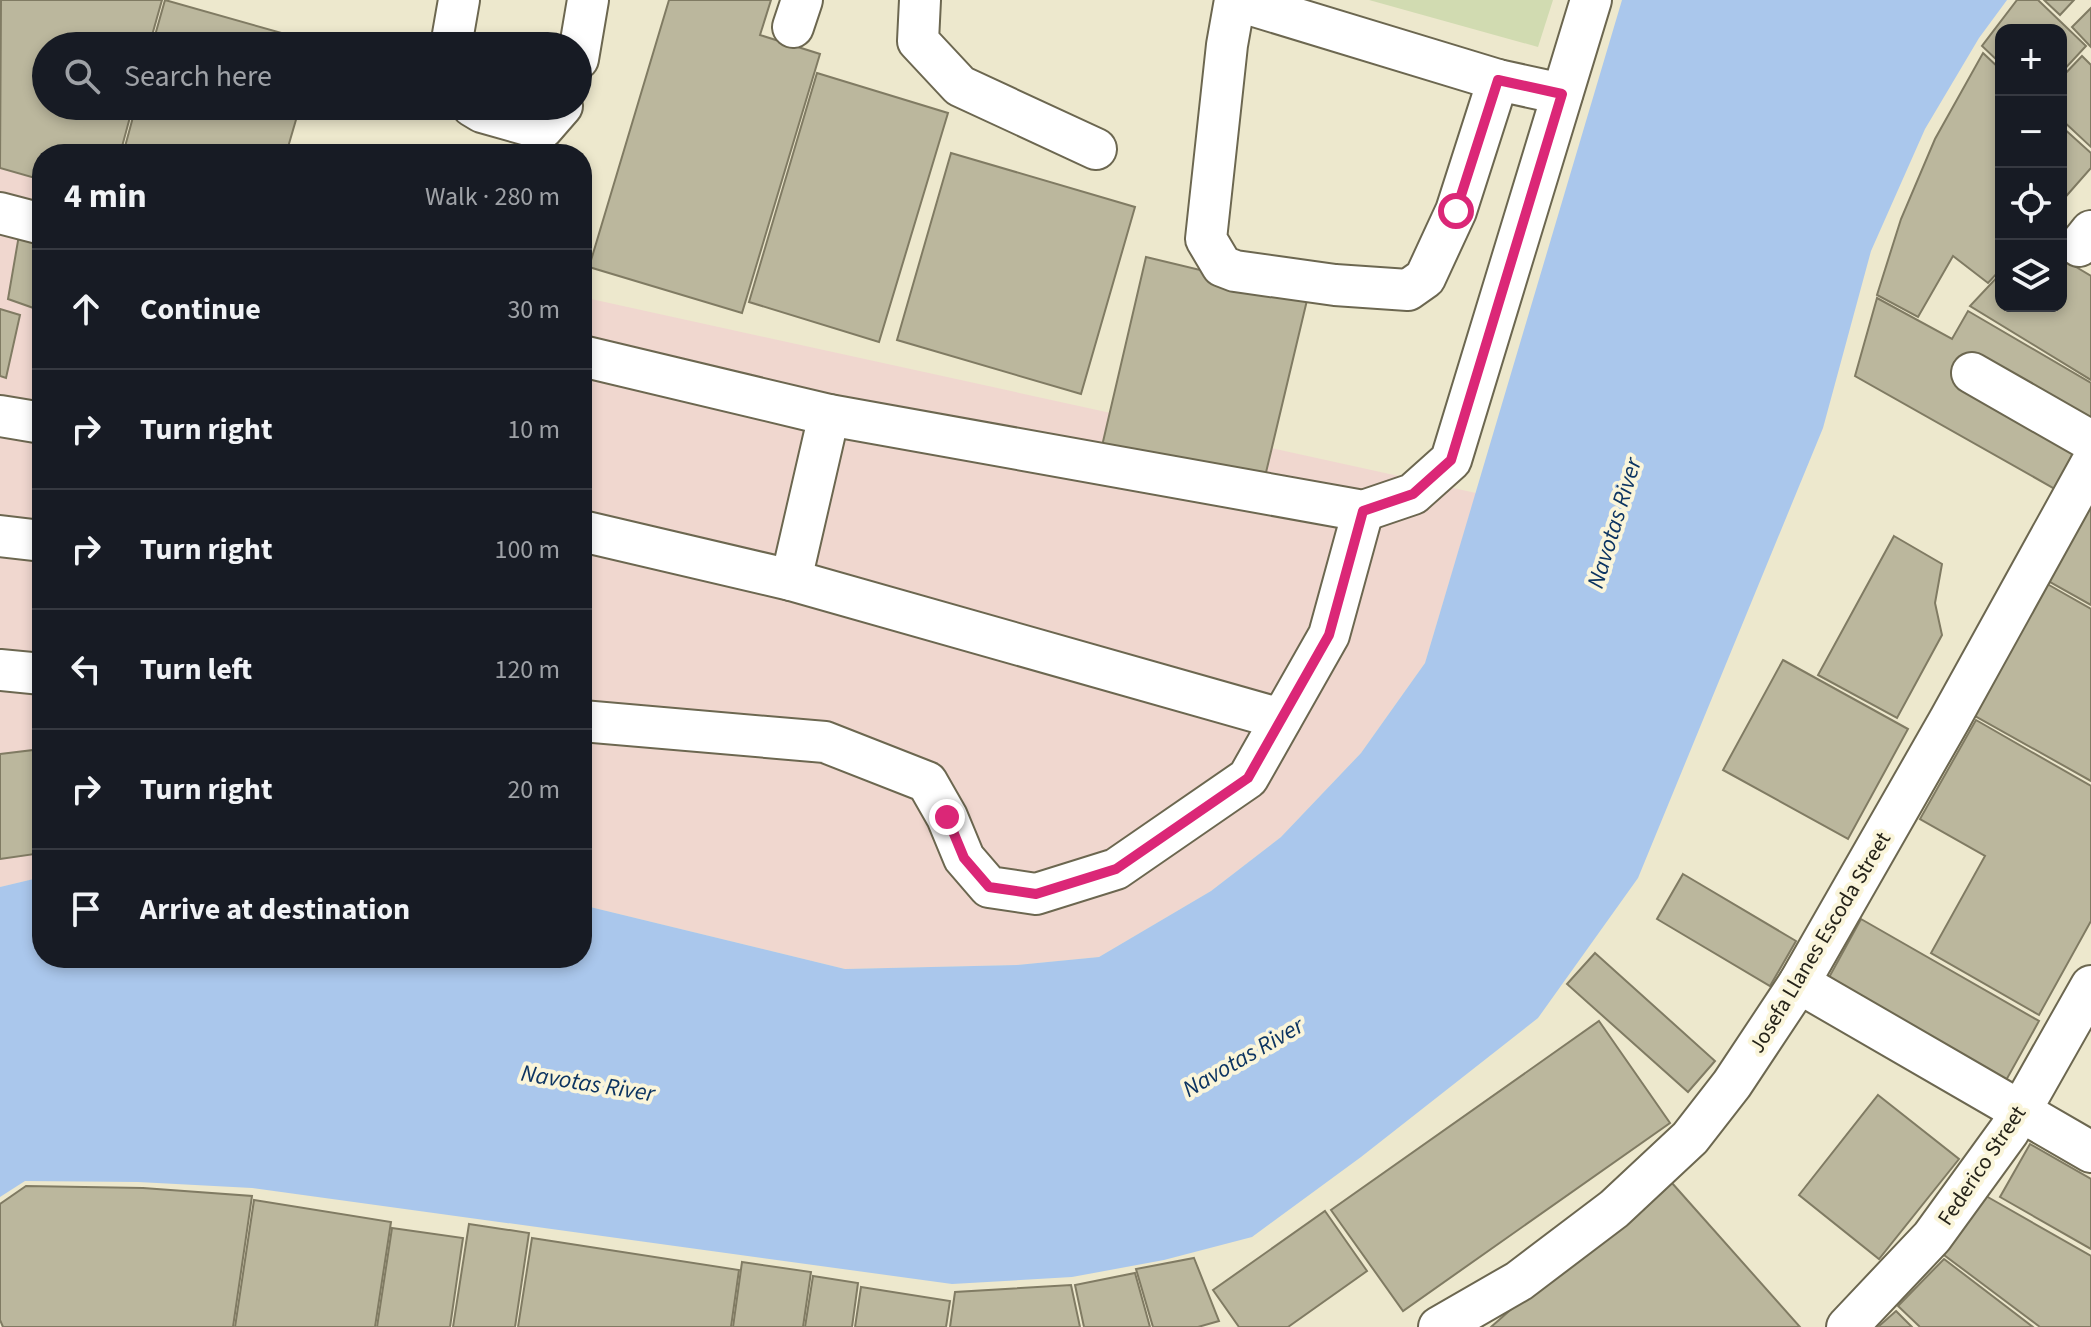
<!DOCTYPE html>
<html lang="en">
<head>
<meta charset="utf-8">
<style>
	:root { --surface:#171b24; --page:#242831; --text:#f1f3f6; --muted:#9ea1a6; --line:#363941 }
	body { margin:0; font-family:"Source Sans 3",sans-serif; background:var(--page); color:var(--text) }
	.controls { position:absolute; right:24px; top:24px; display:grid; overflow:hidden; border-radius:16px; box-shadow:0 4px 12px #0003 }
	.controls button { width:72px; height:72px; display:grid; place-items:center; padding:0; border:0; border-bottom:2px solid var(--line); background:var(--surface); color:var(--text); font:40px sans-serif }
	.stop { position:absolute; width:24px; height:24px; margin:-18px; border:6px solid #db2777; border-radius:50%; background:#fff }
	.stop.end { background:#db2777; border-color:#fff; box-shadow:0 2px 8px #0008 }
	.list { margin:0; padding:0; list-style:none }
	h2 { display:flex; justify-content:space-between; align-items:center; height:104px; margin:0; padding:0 32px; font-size:34px }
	h2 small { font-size:26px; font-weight:400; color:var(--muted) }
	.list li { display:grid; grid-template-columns:52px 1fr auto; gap:24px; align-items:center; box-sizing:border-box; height:120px; padding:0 32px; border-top:2px solid var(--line) }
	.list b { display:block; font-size:30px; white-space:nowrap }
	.list em { font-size:26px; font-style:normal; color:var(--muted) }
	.icon { flex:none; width:44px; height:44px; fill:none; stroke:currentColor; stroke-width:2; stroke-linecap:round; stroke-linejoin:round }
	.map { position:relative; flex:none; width:2091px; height:1327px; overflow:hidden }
	.search { position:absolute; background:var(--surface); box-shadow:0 4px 12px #0003; left:32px; top:32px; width:560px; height:88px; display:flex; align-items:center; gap:20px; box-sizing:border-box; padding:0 28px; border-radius:44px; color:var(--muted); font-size:30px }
	.panel { position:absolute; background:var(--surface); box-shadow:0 4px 12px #0003; left:32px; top:144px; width:560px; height:824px; border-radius:32px }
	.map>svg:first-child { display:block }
	.industrial { fill:#f0d7cf }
	.green { fill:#d1dbb1 }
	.water { fill:#aac7ec }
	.building { fill:#bbb79d; stroke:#807b63; stroke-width:2 }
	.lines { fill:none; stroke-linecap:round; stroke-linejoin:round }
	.minor-casing { stroke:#6c6750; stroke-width:44 }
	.minor { stroke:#fff; stroke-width:40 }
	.route { stroke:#db2777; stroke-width:10 }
	.labels { text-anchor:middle; stroke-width:8; stroke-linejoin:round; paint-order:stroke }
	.street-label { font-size:22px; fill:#252319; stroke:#faf5da }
	.water-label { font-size:24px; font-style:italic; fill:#0c3461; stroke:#faf5da }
</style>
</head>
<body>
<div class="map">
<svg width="2091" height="1327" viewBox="0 0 2091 1327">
	<rect width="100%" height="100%" fill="#ede8cd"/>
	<g class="industrial">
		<polygon points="0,169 42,179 42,877 0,887"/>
		<polygon points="582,297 1476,493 1425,663 1361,753 1281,837 1211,891 1099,957 1017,965 845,969 582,905"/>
	</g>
	<polygon class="green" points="1369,0 1553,0 1538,47"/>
	<polygon class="water" points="1622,0 2007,0 1979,38 1925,129 1871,251 1823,428 1638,878 1538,1018 1361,1157 1252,1237 1164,1260 1072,1277 952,1284 252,1188 138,1182 25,1181 0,1197 0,887 42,877 42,958 582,958 582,905 845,969 1017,965 1099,957 1211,891 1281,837 1361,753 1425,663"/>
	<g class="building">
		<polygon points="1,0 162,0 149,46 46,46 46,106 133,106 120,154 42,154 42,180 0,168"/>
		<polygon points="165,0 317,43 316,46 152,46"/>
		<polygon points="669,0 771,0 760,35 820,54 742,313 589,267"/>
		<polygon points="2017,0 2038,0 2086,46 2061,73 2061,30 2001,30 2001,64 1982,46"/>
		<polygon points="2044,0 2074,0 2060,15"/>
		<polygon points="2091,8 2091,47 2072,27"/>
		<polygon points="1983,53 2001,70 2001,269 1988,283 1953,256 1918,317 1877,295 1901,219 1935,139"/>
		<polygon points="2082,56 2091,65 2091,147 2061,119 2061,78"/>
		<polygon points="817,73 948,113 879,342 749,302"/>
		<polygon points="136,106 300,106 286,154 123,154"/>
		<polygon points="2061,126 2091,153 2091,168 2061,202"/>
		<polygon points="951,153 1135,207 1081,394 897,340"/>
		<polygon points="19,235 42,243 42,311 8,299"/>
		<polygon points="1146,257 1308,296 1263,485 1102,446"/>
		<polygon points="2061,258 2091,276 2091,380 1970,306 2001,273 2001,306 2061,306"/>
		<polygon points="1877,298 1952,339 1968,311 2091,383 2091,418 2055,489 1855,376"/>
		<polygon points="0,309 20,315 6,378 0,376"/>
		<polygon points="2091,492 2091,605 2043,578"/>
		<polygon points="1894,536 1942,564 1935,603 1942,635 1897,718 1818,675"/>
		<polygon points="2042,581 2091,609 2091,781 1968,712"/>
		<polygon points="1783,660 1908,729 1848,839 1723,770"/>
		<polygon points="1976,720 2091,786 2091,921 2039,1015 1931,953 1985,856 1920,819"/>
		<polygon points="42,749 42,853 0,859 0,754"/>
		<polygon points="1683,874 1796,941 1770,986 1657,919"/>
		<polygon points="1861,919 2039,1021 1999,1093 1821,992"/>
		<polygon points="1595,953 1715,1061 1688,1092 1567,984"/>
		<polygon points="1599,1021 1670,1123 1403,1311 1331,1210"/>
		<polygon points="1878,1095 1959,1159 1879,1259 1799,1195"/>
		<polygon points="2030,1144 2091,1179 2091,1249 2000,1197"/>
		<polygon points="1664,1174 1800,1327 1491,1327"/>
		<polygon points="26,1186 143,1188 252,1196 233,1327 3,1327 0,1320 0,1204"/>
		<polygon points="1986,1196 2091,1256 2091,1327 2040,1327 1944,1255"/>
		<polygon points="254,1200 391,1222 375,1327 235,1327"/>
		<polygon points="1325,1211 1367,1271 1288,1327 1239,1327 1213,1290"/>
		<polygon points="469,1224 529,1233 515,1327 453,1327"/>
		<polygon points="392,1228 463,1238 450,1327 377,1327"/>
		<polygon points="532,1238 739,1270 731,1327 518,1327"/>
		<polygon points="1194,1258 1219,1321 1198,1327 1153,1327 1136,1269"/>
		<polygon points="1944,1259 2033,1327 1920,1327 1898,1306"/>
		<polygon points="742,1262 811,1272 803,1327 733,1327"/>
		<polygon points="1135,1273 1150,1327 1084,1327 1075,1285"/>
		<polygon points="813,1276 858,1283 852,1327 805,1327"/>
		<polygon points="1071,1285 1080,1327 950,1327 955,1292"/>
		<polygon points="861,1287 950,1301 946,1327 855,1327"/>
		<polygon points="1896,1311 1912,1327 1878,1327"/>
	</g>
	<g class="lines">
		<g class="minor-casing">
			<g id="minor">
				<polyline points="920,0 918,41 960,86 1096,149"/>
				<polyline points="1235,0 1227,45 1206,239 1222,266 1235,271 1335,285 1408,290 1425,278 1456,211 1498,80"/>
				<polyline points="1235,0 1498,80 1562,94"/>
				<polyline points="793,27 802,0"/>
				<polyline points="451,46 459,0"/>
				<polyline points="578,59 588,0"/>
				<polyline points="472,106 482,112 542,129 562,106"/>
				<polyline points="0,213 42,224"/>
				<polyline points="2079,246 2091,231"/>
				<polyline points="582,356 829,415 1363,511 1413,494 1451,460 1591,0"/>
				<polyline points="1972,373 2091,441"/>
				<polyline points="0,416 42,423"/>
				<polyline points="582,531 791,580 1281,719"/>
				<polyline points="0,536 42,541"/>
				<polyline points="791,580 829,415"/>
				<polyline points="0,670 42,674"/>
				<polyline points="582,721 825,742 927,782 947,817 964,858 989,887 1036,894 1116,869 1248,778 1329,635 1363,511"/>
				<polyline points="1799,983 2091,1152"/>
				<polyline points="1439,1327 1519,1281 1614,1209 1690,1138 1732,1084 1799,983 1950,719 2091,464"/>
				<polyline points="1847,1327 1932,1237 2009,1131 2091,986"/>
			</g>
		</g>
		<use href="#minor" class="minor"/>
	</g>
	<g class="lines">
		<polyline class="route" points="947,817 964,858 989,887 1036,894 1116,869 1248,778 1329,635 1363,511 1413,494 1451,460 1562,94 1498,80 1456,211"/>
	</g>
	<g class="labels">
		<g class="street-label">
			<text transform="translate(1819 942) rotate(-59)" y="8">Josefa Llanes Escoda Street</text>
			<text transform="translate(1981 1165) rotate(-56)" y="8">Federico Street</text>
		</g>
		<g class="water-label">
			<text transform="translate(1614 523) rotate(-73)" y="8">Navotas River</text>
			<text transform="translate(1243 1057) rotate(-30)" y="8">Navotas River</text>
			<text transform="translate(588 1083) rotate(9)" y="8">Navotas River</text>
		</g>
	</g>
</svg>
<div class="controls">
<button>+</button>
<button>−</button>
<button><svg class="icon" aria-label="locate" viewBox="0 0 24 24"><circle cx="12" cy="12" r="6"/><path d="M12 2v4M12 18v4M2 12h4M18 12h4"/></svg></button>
<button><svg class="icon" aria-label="layers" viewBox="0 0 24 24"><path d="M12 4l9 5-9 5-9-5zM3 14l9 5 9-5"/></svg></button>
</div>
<div class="stop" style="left:1456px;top:211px"></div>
<div class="stop end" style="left:947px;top:817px"></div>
<div class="search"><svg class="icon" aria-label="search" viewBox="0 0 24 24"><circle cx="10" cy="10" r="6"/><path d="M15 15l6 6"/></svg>Search here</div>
<section class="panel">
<h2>4 min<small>Walk · 280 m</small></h2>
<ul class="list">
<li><svg class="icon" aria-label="ahead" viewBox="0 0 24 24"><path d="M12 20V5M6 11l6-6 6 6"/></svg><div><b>Continue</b></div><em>30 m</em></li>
<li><svg class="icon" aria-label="right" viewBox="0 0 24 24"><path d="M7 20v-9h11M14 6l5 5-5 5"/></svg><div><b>Turn right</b></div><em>10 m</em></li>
<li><svg class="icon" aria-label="right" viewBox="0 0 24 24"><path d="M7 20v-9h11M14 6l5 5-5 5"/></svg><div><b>Turn right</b></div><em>100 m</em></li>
<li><svg class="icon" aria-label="left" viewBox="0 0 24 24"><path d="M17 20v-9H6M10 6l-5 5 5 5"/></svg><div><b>Turn left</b></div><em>120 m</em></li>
<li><svg class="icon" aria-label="right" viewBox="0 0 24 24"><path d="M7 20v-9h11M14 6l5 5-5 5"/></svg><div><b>Turn right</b></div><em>20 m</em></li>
<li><svg class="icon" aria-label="arrive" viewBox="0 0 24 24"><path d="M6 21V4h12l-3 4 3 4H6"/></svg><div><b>Arrive at destination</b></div></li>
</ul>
</section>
</div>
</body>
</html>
